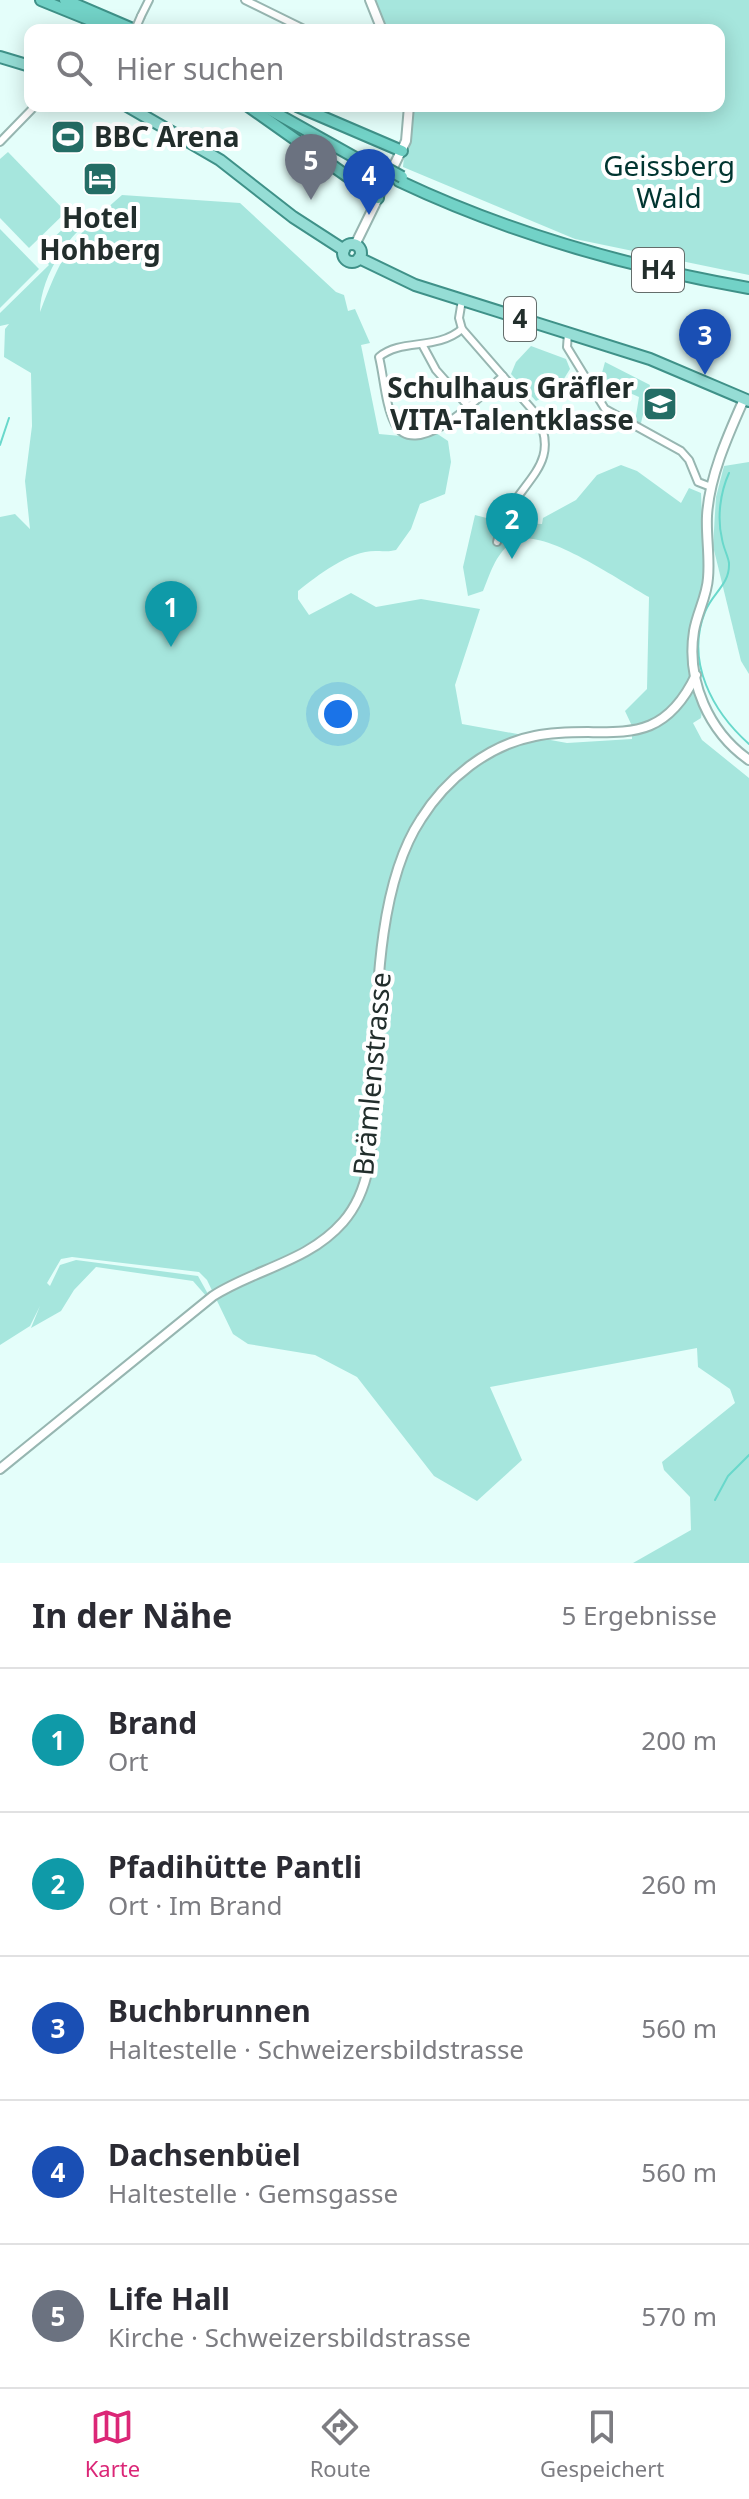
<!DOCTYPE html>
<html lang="de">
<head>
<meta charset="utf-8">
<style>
	:root { --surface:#fff; --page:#f7f7f7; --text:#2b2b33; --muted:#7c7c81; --line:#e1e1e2; --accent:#db2777 }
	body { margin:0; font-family:"Noto Sans",sans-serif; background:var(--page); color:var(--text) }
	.you { position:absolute; left:338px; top:714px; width:28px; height:28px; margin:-20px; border:6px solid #fff; border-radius:50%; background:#1a73e8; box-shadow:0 0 0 12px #1a73e833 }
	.badge { display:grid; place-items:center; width:52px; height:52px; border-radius:50%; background:var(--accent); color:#fff; font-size:26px; font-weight:700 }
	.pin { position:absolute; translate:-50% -66px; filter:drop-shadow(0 2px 4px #0008) }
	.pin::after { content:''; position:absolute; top:42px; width:28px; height:24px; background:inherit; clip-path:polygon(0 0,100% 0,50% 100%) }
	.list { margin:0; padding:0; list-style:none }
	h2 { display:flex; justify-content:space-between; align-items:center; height:104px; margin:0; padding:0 32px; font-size:34px }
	h2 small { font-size:26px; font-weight:400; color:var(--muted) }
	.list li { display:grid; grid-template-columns:52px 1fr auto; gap:24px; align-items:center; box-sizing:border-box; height:144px; padding:0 32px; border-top:2px solid var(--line) }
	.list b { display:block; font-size:30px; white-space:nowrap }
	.list p { margin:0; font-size:26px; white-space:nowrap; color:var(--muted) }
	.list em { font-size:26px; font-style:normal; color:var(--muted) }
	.icon { flex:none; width:44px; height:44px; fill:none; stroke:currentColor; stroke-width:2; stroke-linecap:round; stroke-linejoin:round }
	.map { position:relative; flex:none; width:749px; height:1563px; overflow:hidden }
	.search { position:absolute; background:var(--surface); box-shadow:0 4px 20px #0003; left:24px; right:24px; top:24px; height:88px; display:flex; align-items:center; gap:20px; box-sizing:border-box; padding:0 28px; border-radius:16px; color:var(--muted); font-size:30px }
	.sheet { height:824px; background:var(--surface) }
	nav { display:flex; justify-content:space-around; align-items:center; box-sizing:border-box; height:112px; border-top:2px solid var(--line); background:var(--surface); font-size:22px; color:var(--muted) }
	nav a { display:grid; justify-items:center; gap:4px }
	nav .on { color:var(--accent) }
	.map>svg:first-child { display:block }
	.green { fill:#a6e6dd }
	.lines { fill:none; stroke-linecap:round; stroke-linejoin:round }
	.stream { stroke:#69d8cb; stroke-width:2 }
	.minor-casing { stroke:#97b6b1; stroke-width:10 }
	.tertiary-casing { stroke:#97b6b1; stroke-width:12 }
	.primary-casing { stroke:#3f9188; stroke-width:14 }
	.trunk-casing { stroke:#3f9188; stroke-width:14 }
	.minor { stroke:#fff; stroke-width:6 }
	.tertiary { stroke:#fff; stroke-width:8 }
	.primary { stroke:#95ddd5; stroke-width:10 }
	.trunk { stroke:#72d2c7; stroke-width:10 }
	.minor-bridge-casing { stroke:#97b6b1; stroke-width:10; stroke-linecap:butt }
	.trunk-bridge-casing { stroke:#3f9188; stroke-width:14; stroke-linecap:butt }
	.minor-bridge { stroke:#fff; stroke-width:6 }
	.trunk-bridge { stroke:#72d2c7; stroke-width:10 }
	.labels { text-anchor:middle; stroke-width:8; stroke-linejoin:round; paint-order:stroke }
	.shield { fill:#fff; stroke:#646d6b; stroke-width:2 }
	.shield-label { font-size:26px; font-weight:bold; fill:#222e2c }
	.poi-label { font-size:28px; font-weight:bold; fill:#222e2c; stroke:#fff; text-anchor:start }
	.park-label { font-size:28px; fill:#003530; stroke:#fff }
	.street-label { font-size:28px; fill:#222e2c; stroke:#fff }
</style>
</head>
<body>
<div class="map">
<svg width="749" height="1563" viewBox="0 0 749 1563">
	<rect width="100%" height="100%" fill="#e4fefa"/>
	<g class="green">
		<polygon points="371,0 749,0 749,275 575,239 403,167 409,106 719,106 719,30 382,30"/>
		<polygon points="8,152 66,212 29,248 0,218 0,159"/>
		<path d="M122,195L240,203L336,292L344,295L348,311L355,309L370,343L361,345L379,434L412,437L436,433L448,441L451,462L445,494L420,504L411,529L396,550C388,552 385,551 377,551C350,550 318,575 298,591V599L309,615L351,593L376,607L421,599L480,609L455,685L462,724L567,743L632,739V726L625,711L647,689L649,597C623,583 546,529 518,540C497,548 491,572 483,591L468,596L463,567L475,515L502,522L542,524L543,518L576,500L597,475L621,465L637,471L681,503L689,488L701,493L705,579L696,613L690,677L702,711L701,718L693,723L702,740L749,778V1563H633L691,1530L690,1497L664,1470L662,1462L735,1403L730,1389L698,1367L697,1348L490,1387L522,1460L477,1501L434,1476L357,1377L315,1355L248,1344L233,1334L207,1280L199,1272L72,1257L61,1259L47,1283L50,1286L60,1265L76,1260L198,1276L208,1294L207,1297L193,1281L96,1267L74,1290L61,1311L31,1328L40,1306L30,1326L0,1345V517L15,514L30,529L25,481L32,426L31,373L4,357L5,329L9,324L0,326V313L49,265L38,253L72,220L78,231C58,251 40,285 40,312C64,249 72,239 122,195Z"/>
		<polygon points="0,229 39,269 0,308"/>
		<polygon points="531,346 566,359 570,369 557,390 536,401 511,374 516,362"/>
		<polygon points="605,362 650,385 641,423 635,422 639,397 616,387 604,397 597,391"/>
		<polygon points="749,462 749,674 741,661 713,546 716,497 724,466"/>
	</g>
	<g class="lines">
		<g class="stream">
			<polyline points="0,445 9,418"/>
			<path d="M729,473C720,493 717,518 722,539C723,547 728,556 729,563C730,585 712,593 705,612C685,662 713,712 749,744"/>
			<polyline points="715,1500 728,1476 749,1455"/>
		</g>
		<g class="minor-casing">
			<g id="minor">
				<polyline points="245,0 306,30"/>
				<polyline points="141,16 149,0"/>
				<polyline points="0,142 35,106"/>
				<path d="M462,300L459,318L462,329L536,414C562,462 525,478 505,517C501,525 499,534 497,542"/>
				<path d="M462,329C436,351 402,338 379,357C384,377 385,405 395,424C417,463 485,392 503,376"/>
				<polyline points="568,333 567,347 605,409 681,451 689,460 698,482 711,487"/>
				<polyline points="423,346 436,370 468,406"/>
			</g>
		</g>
		<g class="tertiary-casing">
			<g id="tertiary">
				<polyline points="370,0 382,30"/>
				<polyline points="355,245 406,141 409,106"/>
				<path d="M744,399C728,435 709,477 707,516C706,537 710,557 708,578C707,596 697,613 694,631C686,681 709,732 749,760"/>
				<path d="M0,1469L213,1296C255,1269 308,1262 343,1222C376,1184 372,1131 374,1084C377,1004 376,887 421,819C446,779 488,745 535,736C606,722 657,757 696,675"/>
			</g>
		</g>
		<g class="primary-casing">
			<g id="primary">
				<polyline points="0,57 30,66"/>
				<polyline points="127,106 220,160 293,217 344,250"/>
				<circle cx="352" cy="253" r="9"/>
				<polyline points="359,258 415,285 650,359 749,401"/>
			</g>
		</g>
		<g class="trunk-casing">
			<g id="trunk">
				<polyline points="41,0 115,30"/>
				<polyline points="65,0 135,30"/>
				<polyline points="248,106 378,198"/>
				<polyline points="263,106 379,171"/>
				<polyline points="297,106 402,151"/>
				<path d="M399,181C511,234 628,267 749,288"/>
			</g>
		</g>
		<use href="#minor" class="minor"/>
		<use href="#tertiary" class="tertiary"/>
		<use href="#primary" class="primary"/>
		<use href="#trunk" class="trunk"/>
		<g class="minor-bridge-casing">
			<polyline id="minor-bridge" points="135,30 141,16"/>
		</g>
		<g class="trunk-bridge-casing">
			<polyline id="trunk-bridge" points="382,166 402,177"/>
		</g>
		<use href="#minor-bridge" class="minor-bridge"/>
		<use href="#trunk-bridge" class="trunk-bridge"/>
	</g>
	<defs>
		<g id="stadium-square" transform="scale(1.8)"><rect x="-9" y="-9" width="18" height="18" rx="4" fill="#246d65" stroke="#fff"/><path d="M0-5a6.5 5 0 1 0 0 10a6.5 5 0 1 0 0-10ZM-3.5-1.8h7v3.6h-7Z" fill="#fff"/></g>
		<g id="hotel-square" transform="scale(1.8)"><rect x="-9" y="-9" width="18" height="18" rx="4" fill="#246d65" stroke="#fff"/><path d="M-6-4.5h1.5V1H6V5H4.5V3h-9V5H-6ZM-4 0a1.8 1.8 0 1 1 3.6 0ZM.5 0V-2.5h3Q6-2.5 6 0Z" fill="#fff"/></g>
		<g id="school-square" transform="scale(1.8)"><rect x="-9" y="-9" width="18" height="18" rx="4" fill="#246d65" stroke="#fff"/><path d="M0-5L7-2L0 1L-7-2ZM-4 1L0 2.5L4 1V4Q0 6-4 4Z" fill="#fff"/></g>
	</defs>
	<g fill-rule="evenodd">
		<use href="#stadium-square" x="68" y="137"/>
		<use href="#hotel-square" x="100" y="179"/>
		<use href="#school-square" x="660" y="404"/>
	</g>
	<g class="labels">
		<g class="shield">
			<rect x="632" y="248" width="52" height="44" rx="6"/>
			<rect x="504" y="297" width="32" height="44" rx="6"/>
		</g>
		<g class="shield-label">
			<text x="658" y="279">H4</text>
			<text x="520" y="328">4</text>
		</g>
		<g class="poi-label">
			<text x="94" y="147">BBC Arena</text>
			<text x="100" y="228" text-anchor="middle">Hotel<tspan x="100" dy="32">Hohberg</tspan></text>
			<text x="634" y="398" text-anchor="end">Schulhaus Gräfler<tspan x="634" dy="32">VITA-Talentklasse</tspan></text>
		</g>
		<g class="park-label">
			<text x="669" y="176">Geissberg<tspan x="669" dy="32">Wald</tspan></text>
		</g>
		<g class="street-label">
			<text transform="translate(372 1074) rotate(-85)" y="10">Brämlenstrasse</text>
		</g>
	</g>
</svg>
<div class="you"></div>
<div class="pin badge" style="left:171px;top:647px;background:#0f9aa8">1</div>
<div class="pin badge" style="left:512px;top:559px;background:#0f9aa8">2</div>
<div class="pin badge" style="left:705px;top:375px;background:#1a4fb4">3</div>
<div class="pin badge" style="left:369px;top:215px;background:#1a4fb4">4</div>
<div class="pin badge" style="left:311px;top:200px;background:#6b7280">5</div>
<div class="search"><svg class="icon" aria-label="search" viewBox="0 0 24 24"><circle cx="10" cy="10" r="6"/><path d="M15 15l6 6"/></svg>Hier suchen</div>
</div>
<section class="sheet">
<h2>In der Nähe<small>5 Ergebnisse</small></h2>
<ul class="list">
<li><span class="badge" style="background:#0f9aa8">1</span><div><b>Brand</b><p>Ort</p></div><em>200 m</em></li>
<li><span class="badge" style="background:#0f9aa8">2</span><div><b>Pfadihütte Pantli</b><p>Ort · Im Brand</p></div><em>260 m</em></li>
<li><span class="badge" style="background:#1a4fb4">3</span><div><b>Buchbrunnen</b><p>Haltestelle · Schweizersbildstrasse</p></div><em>560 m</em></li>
<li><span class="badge" style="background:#1a4fb4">4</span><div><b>Dachsenbüel</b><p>Haltestelle · Gemsgasse</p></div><em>560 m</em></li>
<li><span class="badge" style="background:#6b7280">5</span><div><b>Life Hall</b><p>Kirche · Schweizersbildstrasse</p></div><em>570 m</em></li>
</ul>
</section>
<nav>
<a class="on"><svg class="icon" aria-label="map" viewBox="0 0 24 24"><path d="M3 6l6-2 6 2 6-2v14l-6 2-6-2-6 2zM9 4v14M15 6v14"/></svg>Karte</a>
<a><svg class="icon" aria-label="directions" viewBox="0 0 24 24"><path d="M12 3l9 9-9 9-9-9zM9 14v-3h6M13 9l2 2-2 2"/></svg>Route</a>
<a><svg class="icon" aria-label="saved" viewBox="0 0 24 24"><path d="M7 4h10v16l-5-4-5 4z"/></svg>Gespeichert</a>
</nav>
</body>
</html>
